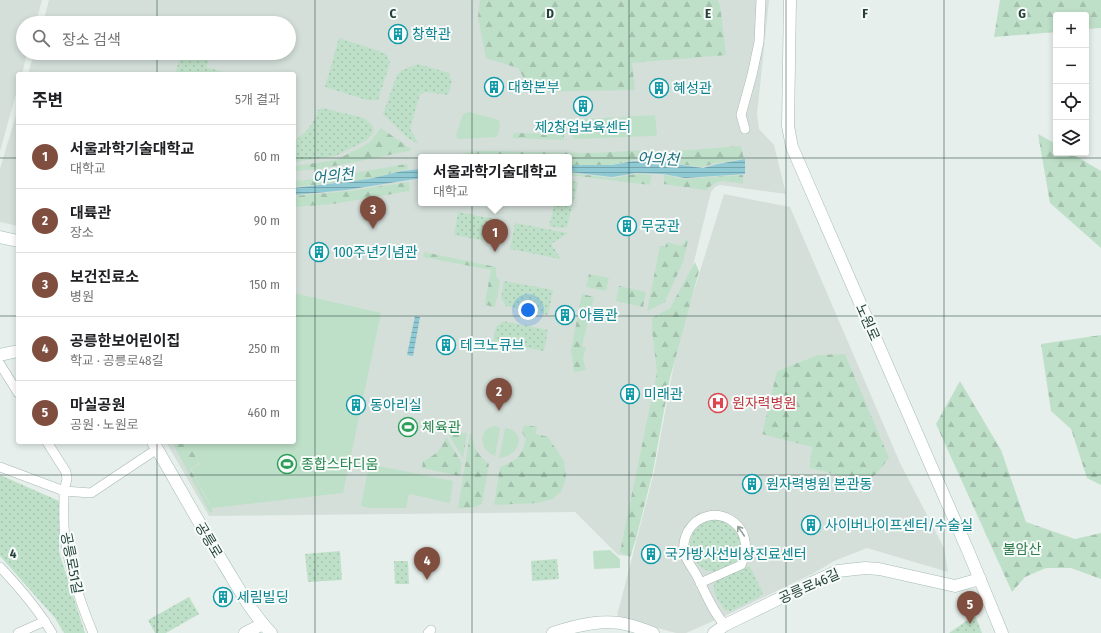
<!DOCTYPE html>
<html lang="ko">
<head>
<meta charset="utf-8">
<style>
	:root { --surface:#fff; --page:#f2f2f2; --text:#202124; --muted:#757577; --line:#e0e0e0; --accent:#7f4e3f }
	body { margin:0; font-family:"Fira Sans Condensed","Noto Sans KR",sans-serif; background:var(--page); color:var(--text) }
	.controls { position:absolute; right:12px; top:12px; display:grid; overflow:hidden; border-radius:4px; box-shadow:0 2px 6px #0003 }
	.controls button { width:36px; height:36px; display:grid; place-items:center; padding:0; border:0; border-bottom:1px solid var(--line); background:var(--surface); color:var(--text); font:20px sans-serif }
	.you { position:absolute; left:528px; top:310px; width:14px; height:14px; margin:-10px; border:3px solid #fff; border-radius:50%; background:#1a73e8; box-shadow:0 0 0 6px #1a73e833 }
	.badge { display:grid; place-items:center; width:26px; height:26px; border-radius:50%; background:var(--accent); color:#fff; font-size:13px; font-weight:700 }
	.pin { position:absolute; translate:-50% -33px; filter:drop-shadow(0 1px 2px #0008) }
	.pin::after { content:''; position:absolute; top:21px; width:14px; height:12px; background:inherit; clip-path:polygon(0 0,100% 0,50% 100%) }
	.popup { position:absolute; left:418px; top:154px; width:154px; height:52px; box-sizing:border-box; display:grid; place-content:center; border-radius:4px; background:var(--surface); filter:drop-shadow(0 1px 3px #0005); font-size:13px; white-space:nowrap; color:var(--muted) }
	.popup b { font-size:15px; color:var(--text) }
	.popup::after { content:''; position:absolute; left:50%; top:100%; margin-left:-8px; border:8px solid transparent; border-top-color:var(--surface) }
	.list { margin:0; padding:0; list-style:none }
	h2 { display:flex; justify-content:space-between; align-items:center; height:52px; margin:0; padding:0 16px; font-size:17px }
	h2 small { font-size:13px; font-weight:400; color:var(--muted) }
	.list li { display:grid; grid-template-columns:26px 1fr auto; gap:12px; align-items:center; box-sizing:border-box; height:64px; padding:0 16px; border-top:1px solid var(--line) }
	.list b { display:block; font-size:15px; white-space:nowrap }
	.list p { margin:0; font-size:13px; white-space:nowrap; color:var(--muted) }
	.list em { font-size:13px; font-style:normal; color:var(--muted) }
	.icon { flex:none; width:22px; height:22px; fill:none; stroke:currentColor; stroke-width:2; stroke-linecap:round; stroke-linejoin:round }
	.map { position:relative; flex:none; width:1101px; height:633px; overflow:hidden }
	.search { position:absolute; background:var(--surface); box-shadow:0 2px 6px #0003; left:16px; top:16px; width:280px; height:44px; display:flex; align-items:center; gap:10px; box-sizing:border-box; padding:0 14px; border-radius:22px; color:var(--muted); font-size:15px }
	.panel { position:absolute; background:var(--surface); box-shadow:0 2px 6px #0003; left:16px; top:72px; width:280px; height:372px; border-radius:4px }
	.map>svg:first-child { display:block }
	.built { fill:#d4dfda; fill-rule:evenodd }
	.grass { fill:#bfe0c8 }
	.forest { fill:url(#forest-firs) }
	.park { fill:url(#park-dots) }
	.water { fill:url(#water-rules) }
	.lines { fill:none; stroke-linecap:round; stroke-linejoin:round }
	.street-casing { stroke:#a8b8b2; stroke-width:10 }
	.secondary-casing { stroke:#a4bbb3; stroke-width:13 }
	.street { stroke:#fff; stroke-width:9 }
	.secondary { stroke:#fff; stroke-width:12 }
	.oneway { stroke:#92a09c }
	.grid { fill:none; stroke:#24423a; stroke-width:1; stroke-opacity:0.55 }
	.labels { text-anchor:middle; stroke-width:4; stroke-linejoin:round; paint-order:stroke }
	.culture-label { font-size:14px; fill:#0d838f; stroke:#f7fbf9; text-anchor:start }
	.street-label { font-size:14px; fill:#24423a; stroke:#f7fbf9 }
	.health-label { font-size:14px; fill:#be3a42; stroke:#f7fbf9; text-anchor:start }
	.leisure-label { font-size:14px; fill:#27864d; stroke:#f7fbf9; text-anchor:start }
	.park-label { font-size:14px; fill:#2d7a4b; stroke:#f7fbf9 }
	.water-label { font-size:15px; font-style:italic; fill:#1c6f80; stroke:#f7fbf9 }
	.grid-label { font-size:13px; text-anchor:middle; font-weight:bold; fill:#24423a; stroke:#f7fbf9; stroke-width:4; stroke-linejoin:round; paint-order:stroke }
</style>
</head>
<body>
<div class="map">
<svg width="1101" height="633" viewBox="0 0 1101 633">
	<defs>
		<pattern id="forest-firs" width="22" height="20" patternUnits="userSpaceOnUse"><rect width="22" height="20" fill="#bfe0c8"/><path d="M5 1l3.5 6h-7zM16 11l3.5 6h-7z" fill="#a4c1ad"/></pattern>
		<pattern id="park-dots" width="8" height="8" patternUnits="userSpaceOnUse"><rect width="8" height="8" fill="#bfe0c8"/><path d="M2 2h.1M6 6h.1" fill="none" stroke="#a4c1ad" stroke-width="1.8" stroke-linecap="round"/></pattern>
		<pattern id="water-rules" width="6" height="5" patternUnits="userSpaceOnUse"><rect width="6" height="5" fill="#8ec9d4"/><path d="M0 2.5h6" fill="none" stroke="#74a5ad"/></pattern>
	</defs>
	<rect width="100%" height="100%" fill="#e6efeb"/>
	<g class="built">
		<polygon points="0,0 42,0 36,23 23,23 23,53 27,53 22,74 18,74 18,87 0,151"/>
		<path d="M49,0H769L757,115L759,129L774,145L786,194L720,185L715,187L711,192L682,311L636,524L627,556L618,555L575,512L209,516L166,442H294V74H28L34,53H289V23H43ZM421,157H569V203H421Z"/>
		<polygon points="18,108 18,226 0,222 0,169"/>
		<path d="M724,194L790,207L900,463L944,548L948,572L867,548L834,561L816,572L729,614L686,633H676L625,619L617,615L625,585L654,472L678,342ZM817,355L865,482L809,468L812,447L777,371Z"/>
	</g>
	<g class="grass">
		<polygon points="469,112 499,120 500,126 497,137 458,139 456,136 463,114"/>
		<polygon points="655,115 657,134 654,136 573,139 572,120"/>
		<polygon points="294,293 381,313 343,493 212,508 191,469 200,464 189,442 294,442"/>
		<path d="M495,426L500,428L495,456C480,451 476,429 495,426Z"/>
		<path d="M507,428C528,434 518,457 499,458L505,429Z"/>
		<polygon points="369,464 453,481 450,503 409,494 406,508 370,508 361,506"/>
		<polygon points="610,550 620,559 620,568 594,569 593,551"/>
	</g>
	<g class="forest">
		<polygon points="480,0 718,0 720,5 726,55 632,63 635,90 532,92 518,68 486,58 478,17"/>
		<polygon points="1000,0 1101,0 1101,28 1086,29 1086,15 1056,15 1056,32 994,37"/>
		<polygon points="381,128 411,149 409,151 320,169 294,171 294,166 336,160 369,143"/>
		<polygon points="514,133 564,134 564,140 513,138"/>
		<polygon points="1038,134 1056,144 1056,153 1071,153 1101,171 1101,248 1050,203"/>
		<polygon points="741,146 744,159 716,163 702,167 663,162 663,152"/>
		<polygon points="648,150 651,152 651,162 634,160 611,165 569,165 569,157 440,157 478,151 593,153"/>
		<polygon points="407,164 408,169 369,179 294,187 294,181 325,178"/>
		<polygon points="569,173 613,178 637,174 651,175 650,185 569,175"/>
		<path d="M664,175L684,179L743,175V184C728,182 717,177 707,190H705L664,184Z"/>
		<polygon points="409,182 410,191 333,204 294,207 294,196 349,191"/>
		<polygon points="686,240 688,240 683,262 665,302 647,311 660,246 665,247 667,242 681,246"/>
		<polygon points="424,252 496,267 496,276 500,282 495,307 485,305 485,302 491,270 423,257"/>
		<polygon points="695,262 699,271 670,378 653,471 636,539 630,557 620,552 657,372 652,330 652,318 670,308"/>
		<polygon points="589,274 609,278 606,291 586,287"/>
		<polygon points="619,286 646,292 643,307 616,301"/>
		<polygon points="582,294 594,297 582,346 586,347 583,358 586,370 574,372 571,350"/>
		<polygon points="1101,335 1101,485 1087,478 1071,429 1051,411 1041,344"/>
		<polygon points="845,354 889,458 876,474 865,482 809,468 812,447 762,434 777,371 817,355"/>
		<polygon points="960,381 1001,450 1026,522 1075,539 1101,533 1101,579 1071,568 1046,568 1025,577 1012,592 936,424"/>
		<path d="M524,425L537,427L536,434L548,437L564,461L566,478L561,492L552,499L538,503L494,505L500,467C517,460 521,458 526,439L522,432Z"/>
		<polygon points="447,432 467,433 463,458"/>
		<path d="M470,434H471C473,448 479,456 489,464L482,504C474,508 467,509 458,508Z"/>
		<path d="M446,437L462,463L460,476L422,468L423,461C435,456 442,449 446,437Z"/>
		<polygon points="172,442 190,442 199,463 190,469 213,511 210,513"/>
	</g>
	<g class="park">
		<polygon points="339,38 379,51 387,55 390,63 378,100 367,100 325,87"/>
		<polygon points="182,53 211,53 206,67 231,74 175,74"/>
		<polygon points="418,64 449,73 452,82 448,95 426,92 420,94 410,129 419,144 409,139 383,114 397,75 402,70"/>
		<path d="M323,108L364,118L373,126V133L367,140L335,156L294,162V141C306,133 314,124 318,110Z"/>
		<polygon points="569,181 578,182 567,227 563,228 549,226 555,203 569,203"/>
		<polygon points="458,212 500,220 496,243 454,235"/>
		<polygon points="515,223 568,233 551,244 561,259 510,249"/>
		<polygon points="504,281 553,290 548,315 506,306 501,298"/>
		<polygon points="503,321 548,330 544,351 493,341 496,327"/>
		<polygon points="0,475 59,501 59,552 85,633 64,633 55,618 0,556"/>
		<path d="M717,519L725,521L743,536C742,542 742,549 740,555C738,562 732,567 725,569C691,584 671,525 717,519Z"/>
		<polygon points="340,551 342,580 308,582 305,554"/>
		<polygon points="557,559 559,579 532,581 531,561"/>
		<polygon points="394,561 408,561 409,584 395,584"/>
		<path d="M747,566L750,567L763,593L759,597L731,611L725,610C720,602 709,590 716,581Z"/>
		<polygon points="189,597 199,614 166,633 155,633 148,620"/>
		<polygon points="975,615 982,633 949,633"/>
	</g>
	<g class="water">
		<polygon points="745,159 745,174 685,178 663,174 636,173 612,177 569,172 569,165 612,165 634,161 668,163 703,168 718,164"/>
		<polygon points="421,169 421,178 346,190 294,195 294,188 369,179 402,171"/>
		<polygon points="415,316 420,317 413,356 407,355"/>
	</g>
	<g class="lines">
		<g class="street-casing">
			<g id="street">
				<polyline points="745,129 741,115 752,75 759,42 761,0"/>
				<polyline points="0,364 18,393"/>
				<polyline points="47,442 66,472 67,479 64,491 91,493 157,449"/>
				<path d="M0,467L64,491C64,506 63,522 65,538C70,571 80,602 93,633"/>
				<path d="M0,567C19,587 38,609 52,633"/>
				<path d="M700,583L741,565C761,523 709,497 688,531C685,537 683,544 684,551C686,562 694,569 698,578C706,594 713,612 725,625"/>
				<polyline points="18,633 45,621"/>
				<polyline points="428,633 431,630"/>
			</g>
		</g>
		<g class="secondary-casing">
			<g id="secondary">
				<polyline points="790,0 788,126 792,147 969,553 1002,633"/>
				<polyline points="0,237 18,241"/>
				<polyline points="0,355 18,351"/>
				<path d="M153,442C177,483 200,525 225,566C239,589 252,613 271,633"/>
				<polyline points="245,633 263,624"/>
				<path d="M553,633C577,625 605,618 629,625C637,627 645,630 653,633"/>
				<polyline points="714,633 725,625 807,585 838,571 865,568 879,569 955,586 980,579"/>
			</g>
		</g>
		<use href="#street" class="street"/>
		<use href="#secondary" class="secondary"/>
	</g>
	<defs><path id="oneway-shaft" d="M-6 0H5M1.5-3L5.5 0L1.5 3" fill="none" stroke-width="1.6" stroke-linecap="round" stroke-linejoin="round"/></defs>
	<use class="oneway" href="#oneway-shaft" transform="translate(741 531) rotate(-124)"/>
	<path class="grid" d="M157,0V23M315,0V633M472,0V633M629,0V633M786,0V633M944,0V633M157,53V74M0,158H18M294,158H1101M0,316H18M294,316H1101M157,442V633M0,475H1101"/>
	<defs>
		<g id="building-ring" transform="scale(1)"><circle r="9.5" fill="#f7fbf9" stroke="#0f9aa8" stroke-width="1.5"/><path d="M-4-6H4V6H1V3H-1V6H-4ZM-2.5-4.3h1.7v1.8h-1.7ZM.8-4.3h1.7v1.8H.8ZM-2.5-1h1.7V.8h-1.7ZM.8-1h1.7V.8H.8Z" fill="#0f9aa8"/></g>
		<g id="hospital-ring" transform="scale(1)"><circle r="9.5" fill="#f7fbf9" stroke="#e0444e" stroke-width="1.5"/><path d="M-5-5h3v3.5h4V-5h3V5h-3V1.5h-4V5h-3Z" fill="#e0444e"/></g>
		<g id="stadium-ring" transform="scale(1)"><circle r="9.5" fill="#f7fbf9" stroke="#2e9e5b" stroke-width="1.5"/><path d="M0-5a6.5 5 0 1 0 0 10a6.5 5 0 1 0 0-10ZM-3.5-1.8h7v3.6h-7Z" fill="#2e9e5b"/></g>
	</defs>
	<g fill-rule="evenodd">
		<use href="#building-ring" x="398" y="34"/>
		<use href="#building-ring" x="494" y="87"/>
		<use href="#building-ring" x="659" y="88"/>
		<use href="#building-ring" x="583" y="106"/>
		<use href="#building-ring" x="627" y="226"/>
		<use href="#building-ring" x="319" y="252"/>
		<use href="#building-ring" x="565" y="315"/>
		<use href="#building-ring" x="446" y="345"/>
		<use href="#building-ring" x="630" y="394"/>
		<use href="#hospital-ring" x="718" y="403"/>
		<use href="#building-ring" x="356" y="405"/>
		<use href="#stadium-ring" x="408" y="427"/>
		<use href="#stadium-ring" x="287" y="464"/>
		<use href="#building-ring" x="752" y="484"/>
		<use href="#building-ring" x="811" y="525"/>
		<use href="#building-ring" x="651" y="554"/>
		<use href="#building-ring" x="223" y="597"/>
	</g>
	<g class="labels">
		<g class="culture-label">
			<text x="412" y="39">창학관</text>
			<text x="508" y="92">대학본부</text>
			<text x="673" y="93">혜성관</text>
			<text x="583" y="132" text-anchor="middle">제2창업보육센터</text>
			<text x="641" y="231">무궁관</text>
			<text x="333" y="257">100주년기념관</text>
			<text x="579" y="320">아름관</text>
			<text x="460" y="350">테크노큐브</text>
			<text x="644" y="399">미래관</text>
			<text x="370" y="410">동아리실</text>
			<text x="766" y="489">원자력병원 본관동</text>
			<text x="825" y="530">사이버나이프센터/수술실</text>
			<text x="665" y="559">국가방사선비상진료센터</text>
			<text x="237" y="602">세림빌딩</text>
		</g>
		<g class="street-label">
			<text transform="translate(868 322) rotate(66)" y="5">노원로</text>
			<text transform="translate(209 540) rotate(59)" y="5">공릉로</text>
			<text transform="translate(72 563) rotate(79)" y="5">공릉로51길</text>
			<text transform="translate(809 586) rotate(-24)" y="5">공릉로46길</text>
		</g>
		<g class="health-label">
			<text x="732" y="408">원자력병원</text>
		</g>
		<g class="leisure-label">
			<text x="422" y="432">체육관</text>
			<text x="301" y="469">종합스타디움</text>
		</g>
		<g class="park-label">
			<text x="1022" y="554">불암산</text>
		</g>
		<g class="water-label">
			<text transform="translate(658 159) rotate(3)" y="5">어의천</text>
			<text transform="translate(333 176) rotate(-6)" y="5">어의천</text>
		</g>
	</g>
	<g class="grid-label">
		<text x="393" y="18">C</text>
		<text x="550" y="18">D</text>
		<text x="708" y="18">E</text>
		<text x="865" y="18">F</text>
		<text x="1022" y="18">G</text>
		<text x="13" y="558">4</text>
	</g>
</svg>
<div class="controls">
<button>+</button>
<button>−</button>
<button><svg class="icon" aria-label="locate" viewBox="0 0 24 24"><circle cx="12" cy="12" r="6"/><path d="M12 2v4M12 18v4M2 12h4M18 12h4"/></svg></button>
<button><svg class="icon" aria-label="layers" viewBox="0 0 24 24"><path d="M12 4l9 5-9 5-9-5zM3 14l9 5 9-5"/></svg></button>
</div>
<div class="you"></div>
<div class="pin badge" style="left:495px;top:252px">1</div>
<div class="popup"><b>서울과학기술대학교</b>대학교</div>
<div class="pin badge" style="left:499px;top:411px">2</div>
<div class="pin badge" style="left:373px;top:229px">3</div>
<div class="pin badge" style="left:427px;top:580px">4</div>
<div class="pin badge" style="left:970px;top:624px">5</div>
<div class="search"><svg class="icon" aria-label="search" viewBox="0 0 24 24"><circle cx="10" cy="10" r="6"/><path d="M15 15l6 6"/></svg>장소 검색</div>
<section class="panel">
<h2>주변<small>5개 결과</small></h2>
<ul class="list">
<li><span class="badge">1</span><div><b>서울과학기술대학교</b><p>대학교</p></div><em>60 m</em></li>
<li><span class="badge">2</span><div><b>대륙관</b><p>장소</p></div><em>90 m</em></li>
<li><span class="badge">3</span><div><b>보건진료소</b><p>병원</p></div><em>150 m</em></li>
<li><span class="badge">4</span><div><b>공릉한보어린이집</b><p>학교 · 공릉로48길</p></div><em>250 m</em></li>
<li><span class="badge">5</span><div><b>마실공원</b><p>공원 · 노원로</p></div><em>460 m</em></li>
</ul>
</section>
</div>
</body>
</html>
